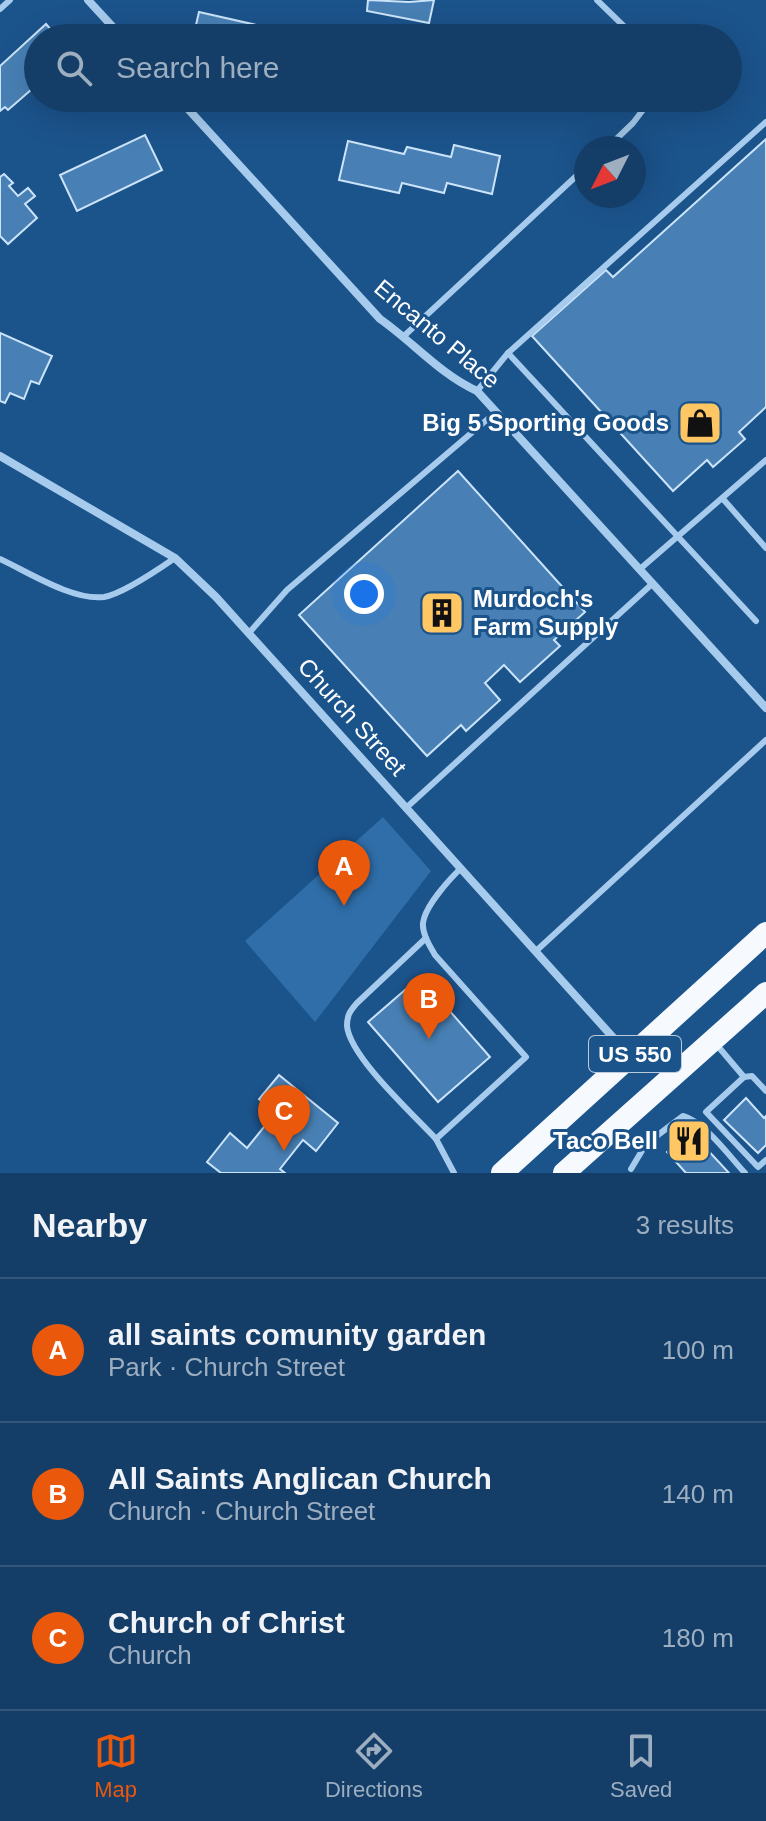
<!DOCTYPE html>
<html lang="en">
<head>
<meta charset="utf-8">
<style>
	:root { --surface:#143e68; --page:#214971; --text:#f1f3f6; --muted:#9daec0; --line:#33577c; --accent:#ea580c }
	body { margin:0; font-family:Helvetica,sans-serif; background:var(--page); color:var(--text) }
	.compass { position:absolute; left:574px; top:136px; width:72px; height:72px; border-radius:50%; background:var(--surface); box-shadow:0 8px 32px #0002; rotate:228deg }
	.you { position:absolute; left:364px; top:594px; width:28px; height:28px; margin:-20px; border:6px solid #fff; border-radius:50%; background:#1a73e8; box-shadow:0 0 0 12px #1a73e833 }
	.badge { display:grid; place-items:center; width:52px; height:52px; border-radius:50%; background:var(--accent); color:#fff; font-size:26px; font-weight:700 }
	.pin { position:absolute; translate:-50% -66px; filter:drop-shadow(0 2px 4px #0008) }
	.pin::after { content:''; position:absolute; top:42px; width:28px; height:24px; background:inherit; clip-path:polygon(0 0,100% 0,50% 100%) }
	.list { margin:0; padding:0; list-style:none }
	h2 { display:flex; justify-content:space-between; align-items:center; height:104px; margin:0; padding:0 32px; font-size:34px }
	h2 small { font-size:26px; font-weight:400; color:var(--muted) }
	.list li { display:grid; grid-template-columns:52px 1fr auto; gap:24px; align-items:center; box-sizing:border-box; height:144px; padding:0 32px; border-top:2px solid var(--line) }
	.list b { display:block; font-size:30px; white-space:nowrap }
	.list p { margin:0; font-size:26px; white-space:nowrap; color:var(--muted) }
	.list em { font-size:26px; font-style:normal; color:var(--muted) }
	.icon { flex:none; width:44px; height:44px; fill:none; stroke:currentColor; stroke-width:2; stroke-linecap:round; stroke-linejoin:round }
	.map { position:relative; flex:none; width:766px; height:1173px; overflow:hidden }
	.search { position:absolute; background:var(--surface); box-shadow:0 8px 32px #0002; left:24px; right:24px; top:24px; height:88px; display:flex; align-items:center; gap:20px; box-sizing:border-box; padding:0 28px; border-radius:44px; color:var(--muted); font-size:30px }
	.sheet { height:536px; background:var(--surface) }
	nav { display:flex; justify-content:space-around; align-items:center; box-sizing:border-box; height:112px; border-top:2px solid var(--line); background:var(--surface); font-size:22px; color:var(--muted) }
	nav a { display:grid; justify-items:center; gap:4px }
	nav .on { color:var(--accent) }
	.map>svg:first-child { display:block }
	.green { fill:#2f6ea9 }
	.building { fill:#4880b5; stroke:#cce4f9; stroke-width:2 }
	.lines { fill:none; stroke-linecap:round; stroke-linejoin:round }
	.service { stroke:#a7cbed; stroke-width:6 }
	.minor { stroke:#a7cbed; stroke-width:8 }
	.trunk { stroke:#f6faff; stroke-width:22 }
	.labels { text-anchor:middle; stroke-width:6; stroke-linejoin:round; paint-order:stroke }
	.shield { fill:#1b538b; stroke:#bbcbdc; stroke-width:2 }
	.shield-label { font-size:22px; font-weight:bold; fill:#fff }
	.street-label { font-size:24px; fill:#fff; stroke:#1b538b }
	.poi-label { font-size:24px; font-weight:bold; fill:#fff; stroke:#1b538b; text-anchor:end }
</style>
</head>
<body>
<div class="map">
<svg width="766" height="1173" viewBox="0 0 766 1173">
	<rect width="100%" height="100%" fill="#1b538b"/>
	<polygon class="green" points="383,817 431,871 315,1022 245,941"/>
	<g class="building">
		<polygon points="368,0 409,2 434,0 429,23 367,11"/>
		<polygon points="199,12 261,26 259,37 263,38 235,38 218,34 218,38 193,38"/>
		<polygon points="46,24 58,38 38,38 38,78 30,86 32,89 8,110 5,107 0,111 0,66"/>
		<polygon points="353,98 376,98 374,106 352,101"/>
		<polygon points="145,135 162,170 77,211 60,175"/>
		<polygon points="766,139 766,407 739,432 745,439 713,467 707,460 673,491 532,336 606,270 613,277"/>
		<polygon points="348,141 404,154 407,147 451,157 454,145 500,156 492,194 447,183 444,193 402,183 399,193 339,180"/>
		<polygon points="4,174 13,183 9,186 18,196 28,188 35,196 25,204 37,218 8,244 0,236 0,177"/>
		<polygon points="0,333 52,356 39,384 31,381 24,399 10,393 5,403 0,401"/>
		<polygon points="458,471 585,612 554,640 560,646 520,682 504,665 485,683 500,700 466,731 461,725 427,756 299,615"/>
		<polygon points="420,977 490,1057 438,1102 368,1022"/>
		<polygon points="279,1075 338,1123 316,1151 303,1140 280,1169 285,1173 221,1173 207,1162 230,1133 247,1148 276,1112 259,1099"/>
		<polygon points="746,1098 764,1118 766,1116 766,1145 758,1153 724,1120"/>
		<polygon points="690,1131 729,1173 686,1173 667,1152"/>
	</g>
	<g class="lines">
		<g class="service">
			<polyline points="597,0 636,38"/>
			<polyline points="0,9 10,0"/>
			<polyline points="607,148 633,123 652,98"/>
			<polyline points="404,336 586,167"/>
			<polyline points="508,353 756,621"/>
			<polyline points="477,391 508,353 766,122"/>
			<polyline points="723,499 766,548"/>
			<path d="M0,559C28,572 73,601 104,597C123,594 159,569 175,558"/>
			<polyline points="640,569 766,460"/>
			<polyline points="249,633 287,590 496,412"/>
			<polyline points="406,808 652,584"/>
			<path d="M426,938L357,1003C350,1011 347,1015 347,1026C350,1057 413,1114 436,1139"/>
			<polyline points="536,951 766,740"/>
			<polyline points="716,1044 744,1077 752,1076 766,1091"/>
			<polyline points="744,1077 706,1112 758,1167 766,1160"/>
			<path d="M631,1169L646,1144L683,1116C705,1122 730,1157 745,1173"/>
			<path d="M454,1173L436,1139L526,1057L435,955C430,946 422,934 423,923C425,906 449,880 461,868"/>
		</g>
		<g class="minor">
			<polyline points="88,0 123,38"/>
			<path d="M178,98L380,319C413,342 441,375 477,391L766,708"/>
			<polyline points="0,456 175,558 216,597 628,1054"/>
		</g>
		<g class="trunk">
			<polyline points="502,1173 766,933"/>
			<polyline points="564,1173 766,993"/>
		</g>
	</g>
	<defs>
		<g id="shop-square" transform="scale(2.3)"><rect x="-9" y="-9" width="18" height="18" rx="4" fill="#fec764" stroke="#1b538b"/><path d="M-5-2.5h2.3a2.7 3.5 0 0 1 5.4 0H5L5.5 6h-11ZM-1.5-2.5h3a1.5 2.3 0 0 0-3 0Z" fill="#111"/></g>
		<g id="building-square" transform="scale(2.3)"><rect x="-9" y="-9" width="18" height="18" rx="4" fill="#fec764" stroke="#1b538b"/><path d="M-4-6H4V6H1V3H-1V6H-4ZM-2.5-4.3h1.7v1.8h-1.7ZM.8-4.3h1.7v1.8H.8ZM-2.5-1h1.7V.8h-1.7ZM.8-1h1.7V.8H.8Z" fill="#111"/></g>
		<g id="restaurant-square" transform="scale(2.3)"><rect x="-9" y="-9" width="18" height="18" rx="4" fill="#fec764" stroke="#1b538b"/><path d="M-5-6h1v4h1v-4h1v4h1v-4h1v5L-1.5 .5V6h-2V.5L-5-1ZM5-6V6H3V1.5H1.5Q1.5-4 5-6Z" fill="#111"/></g>
	</defs>
	<g fill-rule="evenodd">
		<use href="#shop-square" x="700" y="423"/>
		<use href="#building-square" x="442" y="613"/>
		<use href="#restaurant-square" x="689" y="1141"/>
	</g>
	<g class="labels">
		<rect class="shield" x="589" y="1036" width="92" height="36" rx="6"/>
		<g class="shield-label">
			<text x="635" y="1062">US 550</text>
		</g>
		<g class="street-label">
			<text transform="translate(437 334) rotate(40)" y="8">Encanto Place</text>
			<text transform="translate(352 717) rotate(48)" y="8">Church Street</text>
		</g>
		<g class="poi-label">
			<text x="669" y="431">Big 5 Sporting Goods</text>
			<text x="473" y="607" text-anchor="start">Murdoch's<tspan x="473" dy="28">Farm Supply</tspan></text>
			<text x="658" y="1149">Taco Bell</text>
		</g>
	</g>
</svg>
<svg class="compass" viewBox="-18 -18 36 36"><path d="M0-13l5 13h-10z" fill="#e53935"/><path d="M0 13l5-13h-10z" fill="#9daec0"/></svg>
<div class="you"></div>
<div class="pin badge" style="left:344px;top:906px">A</div>
<div class="pin badge" style="left:429px;top:1039px">B</div>
<div class="pin badge" style="left:284px;top:1151px">C</div>
<div class="search"><svg class="icon" aria-label="search" viewBox="0 0 24 24"><circle cx="10" cy="10" r="6"/><path d="M15 15l6 6"/></svg>Search here</div>
</div>
<section class="sheet">
<h2>Nearby<small>3 results</small></h2>
<ul class="list">
<li><span class="badge">A</span><div><b>all saints comunity garden</b><p>Park · Church Street</p></div><em>100 m</em></li>
<li><span class="badge">B</span><div><b>All Saints Anglican Church</b><p>Church · Church Street</p></div><em>140 m</em></li>
<li><span class="badge">C</span><div><b>Church of Christ</b><p>Church</p></div><em>180 m</em></li>
</ul>
</section>
<nav>
<a class="on"><svg class="icon" aria-label="map" viewBox="0 0 24 24"><path d="M3 6l6-2 6 2 6-2v14l-6 2-6-2-6 2zM9 4v14M15 6v14"/></svg>Map</a>
<a><svg class="icon" aria-label="directions" viewBox="0 0 24 24"><path d="M12 3l9 9-9 9-9-9zM9 14v-3h6M13 9l2 2-2 2"/></svg>Directions</a>
<a><svg class="icon" aria-label="saved" viewBox="0 0 24 24"><path d="M7 4h10v16l-5-4-5 4z"/></svg>Saved</a>
</nav>
</body>
</html>
